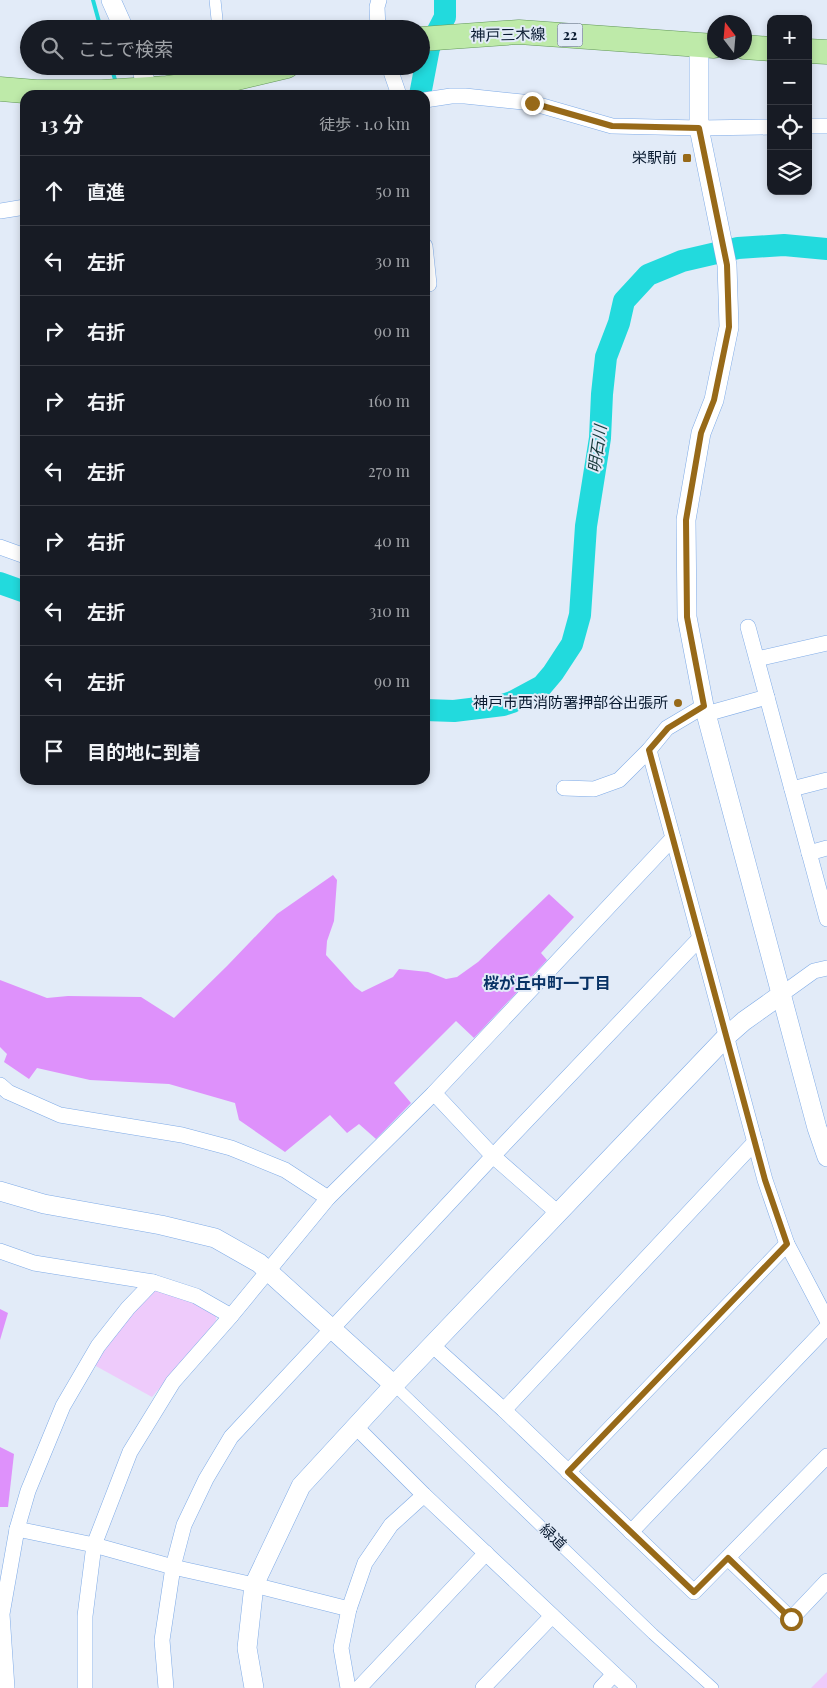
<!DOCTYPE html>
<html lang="ja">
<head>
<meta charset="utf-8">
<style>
	:root { --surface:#171b24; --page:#242831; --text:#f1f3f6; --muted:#9ea1a6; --line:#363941 }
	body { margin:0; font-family:"Playfair Display","Noto Sans JP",serif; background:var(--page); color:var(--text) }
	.controls { position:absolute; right:15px; top:15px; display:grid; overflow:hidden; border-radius:10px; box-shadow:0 2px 8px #0003 }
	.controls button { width:45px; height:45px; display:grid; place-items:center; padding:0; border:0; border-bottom:1px solid var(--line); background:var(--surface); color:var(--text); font:25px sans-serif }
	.compass { position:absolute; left:707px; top:15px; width:45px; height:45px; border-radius:50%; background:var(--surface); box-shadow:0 2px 8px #0003; rotate:344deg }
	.stop { position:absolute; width:15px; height:15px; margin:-11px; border:4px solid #976918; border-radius:50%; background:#fff }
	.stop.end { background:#976918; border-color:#fff; box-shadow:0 1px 5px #0008 }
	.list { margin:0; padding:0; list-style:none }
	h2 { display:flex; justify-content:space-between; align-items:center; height:65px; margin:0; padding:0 20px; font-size:21px }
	h2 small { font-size:16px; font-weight:400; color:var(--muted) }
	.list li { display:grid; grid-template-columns:32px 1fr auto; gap:15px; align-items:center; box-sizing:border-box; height:70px; padding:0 20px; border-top:1px solid var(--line) }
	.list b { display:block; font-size:19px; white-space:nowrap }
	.list em { font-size:16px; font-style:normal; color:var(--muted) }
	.icon { flex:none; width:28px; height:28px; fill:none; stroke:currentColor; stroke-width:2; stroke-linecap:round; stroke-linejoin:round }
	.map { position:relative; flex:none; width:827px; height:1688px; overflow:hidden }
	.search { position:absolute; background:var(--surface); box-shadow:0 2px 8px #0003; left:20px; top:20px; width:410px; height:55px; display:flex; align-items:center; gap:12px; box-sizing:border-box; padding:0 18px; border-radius:28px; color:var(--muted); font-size:19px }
	.panel { position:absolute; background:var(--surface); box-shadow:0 2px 8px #0003; left:20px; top:90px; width:410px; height:695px; border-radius:15px }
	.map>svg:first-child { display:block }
	.green { fill:#eecbfb }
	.forest { fill:#de91fb }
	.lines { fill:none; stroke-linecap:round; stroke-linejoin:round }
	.stream { stroke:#22dadd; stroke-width:4 }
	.river { stroke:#22dadd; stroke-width:22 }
	.pedestrian-casing { stroke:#7fabe7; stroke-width:12 }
	.minor-casing { stroke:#7fabe7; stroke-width:16 }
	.tertiary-casing { stroke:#7fabe7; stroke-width:20 }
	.primary-casing { stroke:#629859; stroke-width:25 }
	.pedestrian { stroke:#fff; stroke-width:11 }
	.minor { stroke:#fff; stroke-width:15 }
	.tertiary { stroke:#fff; stroke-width:19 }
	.primary { stroke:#beeaa9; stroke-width:24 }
	.route { stroke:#976918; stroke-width:6 }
	.poi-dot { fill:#976918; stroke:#e2ebf8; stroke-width:2 }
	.labels { text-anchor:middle; stroke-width:4; stroke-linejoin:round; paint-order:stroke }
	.shield { fill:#e2ebf8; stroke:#4a596c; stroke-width:1 }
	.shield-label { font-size:14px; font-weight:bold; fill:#091a30 }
	.street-label { font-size:15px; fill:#091a30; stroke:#e2ebf8 }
	.poi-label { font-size:15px; fill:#091a30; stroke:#e2ebf8; text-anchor:end }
	.water-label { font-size:16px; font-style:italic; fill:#17393a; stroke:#e2ebf8 }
	.neighbourhood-label { font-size:16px; font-weight:bold; fill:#083265; stroke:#e2ebf8 }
</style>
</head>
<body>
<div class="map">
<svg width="827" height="1688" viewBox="0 0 827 1688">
	<rect width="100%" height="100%" fill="#e2ebf8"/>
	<g class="green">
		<polygon points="158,1287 216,1314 216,1321 152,1397 94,1365 143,1298"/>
		<polygon points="827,1672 827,1688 811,1688"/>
	</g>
	<g class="forest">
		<polygon points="333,875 337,880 334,921 327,941 326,955 355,987 362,992 393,977 399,969 428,972 446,979 457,977 478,962 549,894 574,917 541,953 547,960 474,1038 456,1021 394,1083 411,1103 376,1139 359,1124 347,1133 330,1115 285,1152 239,1120 235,1103 169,1084 90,1080 37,1068 29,1079 4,1062 7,1054 0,1047 0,980 47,998 68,996 141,997 174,1018 227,966 277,914"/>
		<polygon points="0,1309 8,1313 0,1340"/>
		<polygon points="0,1447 14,1454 8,1507 0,1507"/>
	</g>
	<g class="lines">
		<g class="stream">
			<polyline points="93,0 101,29"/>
			<polyline points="111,66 116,83"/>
		</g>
		<g class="river">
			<polyline points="420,95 429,48 445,17 445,0"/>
			<polyline points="0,583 25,592"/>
			<polyline points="425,710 454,711 503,705 512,702 542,686 553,673 572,644 580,615 586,526 600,438 602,394 606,357 619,323 624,301 648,275 682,261 738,248 784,245 827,249"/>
		</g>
		<g class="pedestrian-casing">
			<g id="pedestrian">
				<polyline points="215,0 218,29"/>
				<polyline points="222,66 222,67"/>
				<polyline points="394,1385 653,1634 713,1688"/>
			</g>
		</g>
		<g class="minor-casing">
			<g id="minor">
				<polyline points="378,29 377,7 379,0"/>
				<polyline points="389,66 399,95"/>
				<polyline points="425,100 451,96 465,96 532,103 612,126 699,128 771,127"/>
				<polyline points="808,126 827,126"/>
				<polyline points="0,211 25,207"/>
				<polyline points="425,246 429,284"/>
				<polyline points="0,547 25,556"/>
				<polyline points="748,627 827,919"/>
				<polyline points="757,659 827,643"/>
				<polyline points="706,714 767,697"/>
				<polyline points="564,788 594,789 619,780 649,750 667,728 704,706"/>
				<polyline points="792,789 827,780"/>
				<polyline points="673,838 765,1180 787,1244 827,1320"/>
				<polyline points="809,853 827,848"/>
				<polyline points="782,994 814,971 827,968"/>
				<polyline points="0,1085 8,1092 60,1115 182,1135 231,1148 285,1170 328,1198"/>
				<polyline points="434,1093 493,1156 558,1213"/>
				<polyline points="0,1251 34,1263 153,1282 196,1296 231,1316 328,1198 434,1093 673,838 649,750"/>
				<polyline points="432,1345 504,1410 694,1592 827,1456"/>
				<polyline points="504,1410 755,1142"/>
				<polyline points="356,1427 424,1495 629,1688"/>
				<polyline points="568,1472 787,1244"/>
				<polyline points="17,1529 94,1545 173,1567 254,1585 349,1609"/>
				<polyline points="631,1532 827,1327"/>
				<polyline points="728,1558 791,1619 827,1581"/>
				<polyline points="7,1688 2,1614 17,1529 28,1491 63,1406 98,1346 128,1308 153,1282"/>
				<polyline points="85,1688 85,1616 94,1545 130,1452 173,1382 231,1316"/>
				<polyline points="166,1688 162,1640 173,1567 184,1525 206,1479 231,1437 493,1156 700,938"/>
				<polyline points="348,1688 341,1648 349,1609 365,1563 391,1525 424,1495"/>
				<polyline points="359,1688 486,1553"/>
				<polyline points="483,1688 552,1616"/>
				<polyline points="601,1688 614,1674"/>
			</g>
		</g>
		<g class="tertiary-casing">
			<g id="tertiary">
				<polyline points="111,0 124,29"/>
				<polyline points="699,45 699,128 727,265 729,327 714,400 701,433 686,520 687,617 704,706 817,1128 827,1157"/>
				<polyline points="141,66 147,89"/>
				<polyline points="0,1191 44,1204 161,1225 215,1238 259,1263 394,1385"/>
				<polyline points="254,1688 247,1648 254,1585 301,1486 394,1385 727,1036 744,1021 782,994"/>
			</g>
		</g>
		<g class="primary-casing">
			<g id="primary">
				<polyline points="421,39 519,32 714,46"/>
				<polyline points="744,47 771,49"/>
				<polyline points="808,51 827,52"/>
				<polyline points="0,89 36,92 102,92 167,88 224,81 287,66"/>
			</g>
		</g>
		<use href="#pedestrian" class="pedestrian"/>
		<use href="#minor" class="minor"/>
		<use href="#tertiary" class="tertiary"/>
		<use href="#primary" class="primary"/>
	</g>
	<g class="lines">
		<polyline class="route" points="532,103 612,126 699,128 727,265 729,327 714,400 701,433 686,520 687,617 704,706 668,728 649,750 765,1180 787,1244 568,1472 694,1592 728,1558 791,1619"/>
	</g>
	<g class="poi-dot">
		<rect x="682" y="153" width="10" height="10" rx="2.5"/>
		<circle cx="678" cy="703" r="5"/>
	</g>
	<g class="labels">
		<rect class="shield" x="557.5" y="23.5" width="25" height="23" rx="4"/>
		<g class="shield-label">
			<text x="570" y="40">22</text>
		</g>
		<g class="street-label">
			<text transform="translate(508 35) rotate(-1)" y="5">神戸三木線</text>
			<text transform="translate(553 1537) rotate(44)" y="5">緑道</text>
		</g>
		<g class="poi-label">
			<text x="677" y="163">栄駅前</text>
			<text x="668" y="708">神戸市西消防署押部谷出張所</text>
		</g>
		<g class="water-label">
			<text transform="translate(597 449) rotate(-82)" y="6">明石川</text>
		</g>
		<g class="neighbourhood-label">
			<text x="547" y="989">桜が丘中町一丁目</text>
		</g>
	</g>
</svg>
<div class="controls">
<button>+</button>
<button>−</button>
<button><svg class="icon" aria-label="locate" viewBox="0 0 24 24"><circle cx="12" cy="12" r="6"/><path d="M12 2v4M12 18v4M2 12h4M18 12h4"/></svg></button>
<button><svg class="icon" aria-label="layers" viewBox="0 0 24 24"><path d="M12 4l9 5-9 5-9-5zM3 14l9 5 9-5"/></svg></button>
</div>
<svg class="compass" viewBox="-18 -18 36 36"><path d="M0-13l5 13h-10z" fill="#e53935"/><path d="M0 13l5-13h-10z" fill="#9ea1a6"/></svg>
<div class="stop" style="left:791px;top:1619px"></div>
<div class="stop end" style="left:532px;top:103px"></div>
<div class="search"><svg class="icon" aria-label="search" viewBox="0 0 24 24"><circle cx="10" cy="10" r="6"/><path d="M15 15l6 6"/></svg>ここで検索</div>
<section class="panel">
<h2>13 分<small>徒歩 · 1.0 km</small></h2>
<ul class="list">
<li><svg class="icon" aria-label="ahead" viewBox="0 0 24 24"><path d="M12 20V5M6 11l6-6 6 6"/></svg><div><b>直進</b></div><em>50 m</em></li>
<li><svg class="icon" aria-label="left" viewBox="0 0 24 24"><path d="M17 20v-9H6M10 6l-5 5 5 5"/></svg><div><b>左折</b></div><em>30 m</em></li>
<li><svg class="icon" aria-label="right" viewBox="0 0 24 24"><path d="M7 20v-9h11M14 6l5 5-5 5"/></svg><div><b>右折</b></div><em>90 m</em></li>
<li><svg class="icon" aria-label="right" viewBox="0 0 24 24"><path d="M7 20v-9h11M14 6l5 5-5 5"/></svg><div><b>右折</b></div><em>160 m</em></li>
<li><svg class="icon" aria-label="left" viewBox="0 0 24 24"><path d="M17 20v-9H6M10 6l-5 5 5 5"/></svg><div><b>左折</b></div><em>270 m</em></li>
<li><svg class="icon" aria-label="right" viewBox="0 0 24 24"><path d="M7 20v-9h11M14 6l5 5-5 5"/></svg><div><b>右折</b></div><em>40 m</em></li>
<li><svg class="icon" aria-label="left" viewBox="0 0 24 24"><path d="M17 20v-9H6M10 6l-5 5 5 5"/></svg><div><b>左折</b></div><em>310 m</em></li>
<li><svg class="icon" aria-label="left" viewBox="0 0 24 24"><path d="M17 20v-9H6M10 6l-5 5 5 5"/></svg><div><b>左折</b></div><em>90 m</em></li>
<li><svg class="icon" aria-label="arrive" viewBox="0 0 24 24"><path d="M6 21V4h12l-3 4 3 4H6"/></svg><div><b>目的地に到着</b></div></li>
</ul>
</section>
</div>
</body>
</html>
